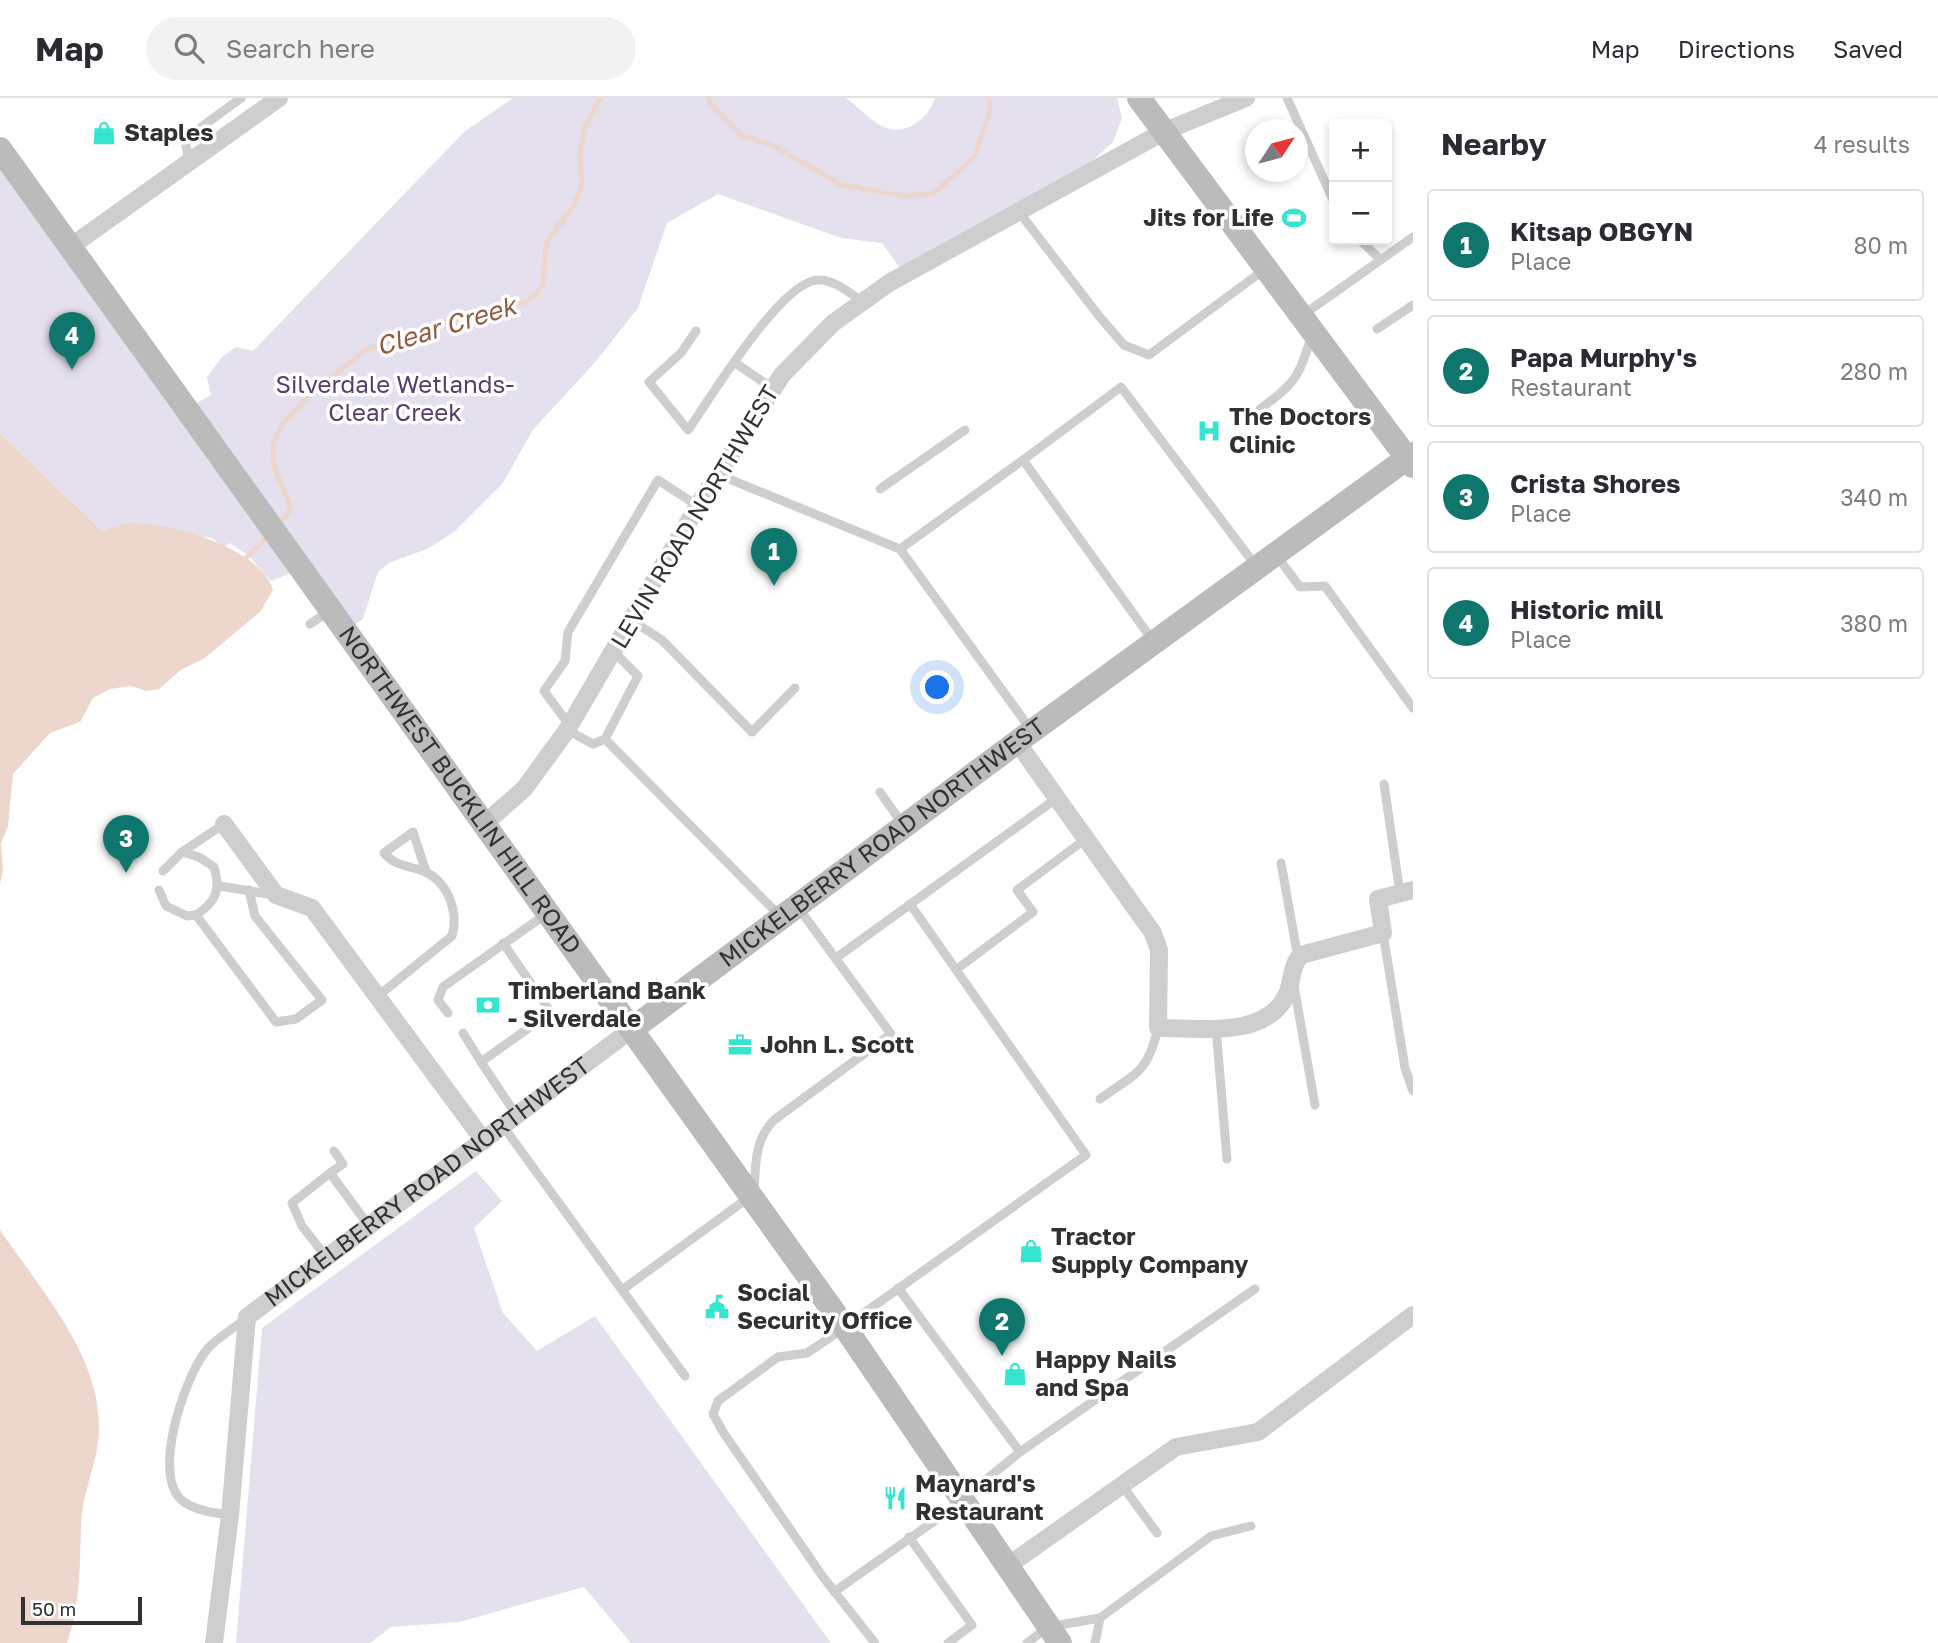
<!DOCTYPE html>
<html lang="en">
<head>
<meta charset="utf-8">
<style>
	:root { --surface:#fff; --page:#f2f2f3; --text:#2b2b33; --muted:#7c7c81; --line:#e1e1e2; --accent:#0f766e }
	body { margin:0; font-family:"Golos Text",sans-serif; background:var(--page); color:var(--text) }
	.controls { position:absolute; right:21px; top:21px; display:grid; overflow:hidden; border-radius:7px; box-shadow:0 4px 10px #0003 }
	.controls button { width:63px; height:63px; display:grid; place-items:center; padding:0; border:0; border-bottom:2px solid var(--line); background:var(--surface); color:var(--text); font:35px sans-serif }
	.compass { position:absolute; left:1245px; top:21px; width:63px; height:63px; border-radius:50%; background:var(--surface); box-shadow:0 4px 10px #0003; rotate:54deg }
	.scale { position:absolute; left:21px; bottom:18px; width:121px; box-sizing:border-box; padding-left:7px; border:4px solid #313131; border-top:0; font-size:19px; line-height:24px; white-space:nowrap; color:#313131; -webkit-text-stroke:5px #fff; paint-order:stroke }
	.you { position:absolute; left:938px; top:590px; width:24px; height:24px; margin:-18px; border:5px solid #fff; border-radius:50%; background:#1a73e8; box-shadow:0 0 0 10px #1a73e833 }
	.badge { display:grid; place-items:center; width:46px; height:46px; border-radius:50%; background:var(--accent); color:#fff; font-size:23px; font-weight:700 }
	.pin { position:absolute; translate:-50% -58px; filter:drop-shadow(0 2px 4px #0008) }
	.pin::after { content:''; position:absolute; top:37px; width:24px; height:21px; background:inherit; clip-path:polygon(0 0,100% 0,50% 100%) }
	.list { margin:0; padding:0; list-style:none }
	h2 { display:flex; justify-content:space-between; align-items:center; height:91px; margin:0; padding:0 28px; font-size:30px }
	h2 small { font-size:23px; font-weight:400; color:var(--muted) }
	.list li { display:grid; grid-template-columns:46px 1fr auto; gap:21px; align-items:center; box-sizing:border-box; height:112px; margin:0 14px 14px; padding:0 14px; border:2px solid var(--line); border-radius:7px }
	.list b { display:block; font-size:26px; white-space:nowrap }
	.list p { margin:0; font-size:23px; white-space:nowrap; color:var(--muted) }
	.list em { font-size:23px; font-style:normal; color:var(--muted) }
	.icon { flex:none; width:38px; height:38px; fill:none; stroke:currentColor; stroke-width:2; stroke-linecap:round; stroke-linejoin:round }
	.map { position:relative; flex:none; width:1413px; height:1545px; overflow:hidden }
	header { display:flex; align-items:center; gap:42px; box-sizing:border-box; height:98px; padding:0 35px; background:var(--surface); border-bottom:2px solid var(--line) }
	header strong { font-size:33px }
	nav { display:flex; gap:38px; margin-inline-start:auto; font-size:24px }
	.search { width:490px; height:63px; background:var(--page); display:flex; align-items:center; gap:18px; box-sizing:border-box; padding:0 24px; border-radius:38px; color:var(--muted); font-size:26px }
	main { display:flex }
	aside { flex:1; background:var(--surface) }
	.map>svg:first-child { display:block }
	.green { fill:#e5e0ee }
	.water { fill:#edd7cc }
	.lines { fill:none; stroke-linecap:round; stroke-linejoin:round }
	.stream { stroke:#edd7cc; stroke-width:5 }
	.lane { stroke:#cecece; stroke-width:9 }
	.street { stroke:#cecece; stroke-width:18 }
	.secondary { stroke:#bbb; stroke-width:24 }
	.labels { text-anchor:middle; stroke-width:7; stroke-linejoin:round; paint-order:stroke }
	.poi-label { font-size:24px; font-weight:bold; fill:#313131; stroke:#fff; text-anchor:start }
	.park-label { font-size:24px; fill:#553e6d; stroke:#fff }
	.street-label { font-size:24px; fill:#313131; stroke:#fff }
	.water-label { font-size:26px; font-style:italic; fill:#945b3e; stroke:#fff }
</style>
</head>
<body>
<header>
<strong>Map</strong>
<div class="search"><svg class="icon" aria-label="search" viewBox="0 0 24 24"><circle cx="10" cy="10" r="6"/><path d="M15 15l6 6"/></svg>Search here</div>
<nav><a>Map</a><a>Directions</a><a>Saved</a></nav>
</header>
<main>
<div class="map">
<svg width="1413" height="1545" viewBox="0 0 1413 1545">
	<rect width="100%" height="100%" fill="#fff"/>
	<g class="green">
		<path d="M513,0H846C858,9 870,22 882,28C905,40 929,20 935,0H1117L1122,20L1113,44L1062,90L905,177L882,145L841,140L718,96L667,125L638,210L597,262L532,333L503,385L454,434L429,450L389,465L378,474L363,521L345,534L291,475L271,483L249,458L230,445L224,450L212,440L112,430L102,433L0,335V51L186,311L211,297L207,279L222,259L236,249L253,253L464,34Z"/>
		<polygon points="476,1073 502,1103 474,1130 503,1215 537,1253 595,1218 831,1545 631,1545 584,1489 459,1524 391,1529 370,1545 236,1545 262,1230"/>
	</g>
	<g class="water">
		<path d="M0,335L102,433C111,430 123,425 133,425C173,426 261,450 273,492L260,514L205,560L181,572L159,591L146,593L130,588L110,591L93,600L80,624L50,635L13,676L8,728L1,745L3,772L0,786Z"/>
		<path d="M0,1132C42,1194 108,1265 98,1345C94,1373 81,1401 81,1429C80,1467 80,1508 67,1545H0Z"/>
	</g>
	<g class="lines">
		<g class="stream">
			<polyline points="709,0 710,5 743,38 770,46 842,87 903,98 933,96 974,59 990,14 989,0"/>
			<polyline points="278,427 287,417 290,408 274,368 273,346 283,325 306,301 365,252 476,214 525,204 536,197 543,185 546,145 574,107 582,87 580,55 584,31 600,0"/>
			<polyline points="246,460 269,437"/>
		</g>
		<g class="lane">
			<polyline points="1287,0 1334,104"/>
			<polyline points="189,64 185,41 241,0"/>
			<polyline points="1019,114 1099,218 1124,247 1149,257 1265,171"/>
			<polyline points="1360,142 1380,161"/>
			<polyline points="1303,217 1413,139"/>
			<polyline points="1377,231 1413,207"/>
			<path d="M696,233L681,255L649,284L688,332C709,302 783,180 819,182C835,182 849,195 862,203"/>
			<polyline points="734,264 772,290"/>
			<path d="M1260,311C1295,285 1299,280 1311,239"/>
			<polyline points="1023,362 1121,289 1256,468"/>
			<polyline points="717,376 900,451 1031,632"/>
			<polyline points="880,391 965,332"/>
			<polyline points="900,451 1023,362 1153,543"/>
			<polyline points="1276,457 1300,489 1325,488 1413,610"/>
			<polyline points="631,522 662,542 752,634 795,590"/>
			<polyline points="310,526 328,514"/>
			<polyline points="570,628 544,593 565,563 568,534 658,382 698,408"/>
			<polyline points="567,632 593,646 605,641 780,818"/>
			<polyline points="605,641 638,578 613,553"/>
			<polyline points="1384,686 1400,795"/>
			<polyline points="880,694 903,727"/>
			<path d="M224,726L182,754L199,759L214,769C221,792 216,804 196,817L276,924L296,921L322,902L255,818L249,792"/>
			<polyline points="1281,765 1298,860"/>
			<polyline points="163,773 182,754"/>
			<polyline points="220,788 274,797"/>
			<polyline points="159,792 166,808 187,818 196,817"/>
			<polyline points="1383,835 1405,970 1413,993"/>
			<polyline points="503,845 548,910 544,919 481,964 517,1018"/>
			<polyline points="836,860 1057,700"/>
			<polyline points="957,871 1033,814 1017,792 1087,740"/>
			<polyline points="1294,888 1315,1007"/>
			<path d="M378,898L452,838C459,814 448,783 423,773C407,767 395,768 384,755L413,734L426,774"/>
			<polyline points="448,915 438,902 443,889 546,816"/>
			<polyline points="1216,930 1227,1061"/>
			<polyline points="463,935 481,964"/>
			<path d="M1100,1001C1137,974 1147,976 1158,930"/>
			<polyline points="503,1028 622,1192 748,1100"/>
			<polyline points="330,1075 343,1066 334,1053"/>
			<path d="M754,1094C756,1065 754,1043 774,1022L891,936L797,808"/>
			<polyline points="327,1160 302,1128 292,1105 330,1075 369,1128"/>
			<polyline points="898,1190 1020,1354"/>
			<polyline points="622,1192 685,1278"/>
			<polyline points="1121,1386 1157,1435"/>
			<path d="M230,1417C215,1415 197,1413 184,1404C150,1380 184,1282 205,1254C214,1241 234,1231 246,1220"/>
			<polyline points="909,1439 972,1527 948,1545"/>
			<polyline points="834,1494 940,1419 1020,1354 1255,1191"/>
			<polyline points="875,1545 823,1479 723,1334 713,1316 718,1303 778,1259 807,1255 822,1245 1086,1057 910,806"/>
			<polyline points="1027,1545 1048,1529 1100,1520 1211,1438 1251,1428"/>
			<polyline points="1095,1545 1100,1520"/>
		</g>
		<g class="street">
			<polyline points="70,149 279,0"/>
			<path d="M1017,644L1153,835L1159,852L1158,930C1199,929 1266,942 1287,896C1293,883 1290,869 1301,857L1383,835L1378,801L1413,792"/>
			<polyline points="224,726 276,797 312,810 484,1043"/>
			<polyline points="484,726 524,691 567,632 700,404 782,277 833,225 889,185 1165,33 1246,0"/>
			<polyline points="1006,1469 1176,1349 1258,1334 1413,1217"/>
			<path id="s1" d="M214,1545L230,1417L247,1219L632,931"/>
		</g>
		<g class="secondary">
			<polyline points="1139,0 1413,368"/>
			<path id="s2" d="M0,51L844,1228L1060,1545"/>
			<path id="s3" d="M632,931L1017,644L1413,356"/>
		</g>
	</g>
	<defs>
		<g id="shop-bare" transform="scale(1.89)"><path d="M-5-2.5h2.3a2.7 3.5 0 0 1 5.4 0H5L5.5 6h-11ZM-1.5-2.5h3a1.5 2.3 0 0 0-3 0Z" fill="#36e5cf" stroke="#fff" stroke-width="2.5" paint-order="stroke"/></g>
		<g id="stadium-bare" transform="scale(1.89)"><path d="M0-5a6.5 5 0 1 0 0 10a6.5 5 0 1 0 0-10ZM-3.5-1.8h7v3.6h-7Z" fill="#36e5cf" stroke="#fff" stroke-width="2.5" paint-order="stroke"/></g>
		<g id="hospital-bare" transform="scale(1.89)"><path d="M-5-5h3v3.5h4V-5h3V5h-3V1.5h-4V5h-3Z" fill="#36e5cf" stroke="#fff" stroke-width="2.5" paint-order="stroke"/></g>
		<g id="bank-bare" transform="scale(1.89)"><path d="M-6-4H6V4H-6ZM0-2.3a2.3 2.3 0 1 0 0 4.6a2.3 2.3 0 1 0 0-4.6Z" fill="#36e5cf" stroke="#fff" stroke-width="2.5" paint-order="stroke"/></g>
		<g id="office-bare" transform="scale(1.89)"><path d="M-6-3h4V-5.5h4V-3h4V5H-6ZM-1-4.5V-3h2v-1.5ZM-6 0V1H6V0Z" fill="#36e5cf" stroke="#fff" stroke-width="2.5" paint-order="stroke"/></g>
		<g id="civic-bare" transform="scale(1.89)"><path d="M-.6-6.5H3V-4.5H.6V-3L4-1V1h2V6H-6V1h2V-1L-.6-3ZM-1.2 2.5V6h2.4V2.5Z" fill="#36e5cf" stroke="#fff" stroke-width="2.5" paint-order="stroke"/></g>
		<g id="restaurant-bare" transform="scale(1.89)"><path d="M-5-6h1v4h1v-4h1v4h1v-4h1v5L-1.5 .5V6h-2V.5L-5-1ZM5-6V6H3V1.5H1.5Q1.5-4 5-6Z" fill="#36e5cf" stroke="#fff" stroke-width="2.5" paint-order="stroke"/></g>
	</defs>
	<g fill-rule="evenodd">
		<use href="#shop-bare" x="104" y="35"/>
		<use href="#stadium-bare" x="1294" y="120"/>
		<use href="#hospital-bare" x="1209" y="333"/>
		<use href="#bank-bare" x="488" y="907"/>
		<use href="#office-bare" x="740" y="947"/>
		<use href="#shop-bare" x="1031" y="1153"/>
		<use href="#civic-bare" x="717" y="1209"/>
		<use href="#shop-bare" x="1015" y="1276"/>
		<use href="#restaurant-bare" x="895" y="1400"/>
	</g>
	<g class="labels">
		<g class="poi-label">
			<text x="124" y="43">Staples</text>
			<text x="1274" y="128" text-anchor="end">Jits for Life</text>
			<text x="1229" y="327">The Doctors<tspan x="1229" dy="28">Clinic</tspan></text>
			<text x="508" y="901">Timberland Bank<tspan x="508" dy="28">- Silverdale</tspan></text>
			<text x="760" y="955">John L. Scott</text>
			<text x="1051" y="1147">Tractor<tspan x="1051" dy="28">Supply Company</tspan></text>
			<text x="737" y="1203">Social<tspan x="737" dy="28">Security Office</tspan></text>
			<text x="1035" y="1270">Happy Nails<tspan x="1035" dy="28">and Spa</tspan></text>
			<text x="915" y="1394">Maynard's<tspan x="915" dy="28">Restaurant</tspan></text>
		</g>
		<g class="park-label">
			<text x="395" y="295">Silverdale Wetlands-<tspan x="395" dy="28">Clear Creek</tspan></text>
		</g>
		<g class="street-label">
			<text transform="translate(695 419) rotate(-59)" y="8">LEVIN ROAD NORTHWEST</text>
			<text dy="8" stroke="none"><textPath href="#s2" startOffset="789">NORTHWEST BUCKLIN HILL ROAD</textPath></text>
			<text dy="8" stroke="none"><textPath href="#s3" startOffset="312">MICKELBERRY ROAD NORTHWEST</textPath></text>
			<text dy="8" stroke="none"><textPath href="#s1" startOffset="553">MICKELBERRY ROAD NORTHWEST</textPath></text>
		</g>
		<g class="water-label">
			<text transform="translate(446 228) rotate(-17)" y="9">Clear Creek</text>
		</g>
	</g>
</svg>
<div class="controls">
<button>+</button>
<button>−</button>
</div>
<svg class="compass" viewBox="-18 -18 36 36"><path d="M0-13l5 13h-10z" fill="#e53935"/><path d="M0 13l5-13h-10z" fill="#7c7c81"/></svg>
<div class="scale">50 m</div>
<div class="you"></div>
<div class="pin badge" style="left:774px;top:488px">1</div>
<div class="pin badge" style="left:1002px;top:1258px">2</div>
<div class="pin badge" style="left:126px;top:775px">3</div>
<div class="pin badge" style="left:72px;top:272px">4</div>
</div>
<aside>
<h2>Nearby<small>4 results</small></h2>
<ul class="list">
<li><span class="badge">1</span><div><b>Kitsap OBGYN</b><p>Place</p></div><em>80 m</em></li>
<li><span class="badge">2</span><div><b>Papa Murphy's</b><p>Restaurant</p></div><em>280 m</em></li>
<li><span class="badge">3</span><div><b>Crista Shores</b><p>Place</p></div><em>340 m</em></li>
<li><span class="badge">4</span><div><b>Historic mill</b><p>Place</p></div><em>380 m</em></li>
</ul>
</aside>
</main>
</body>
</html>
